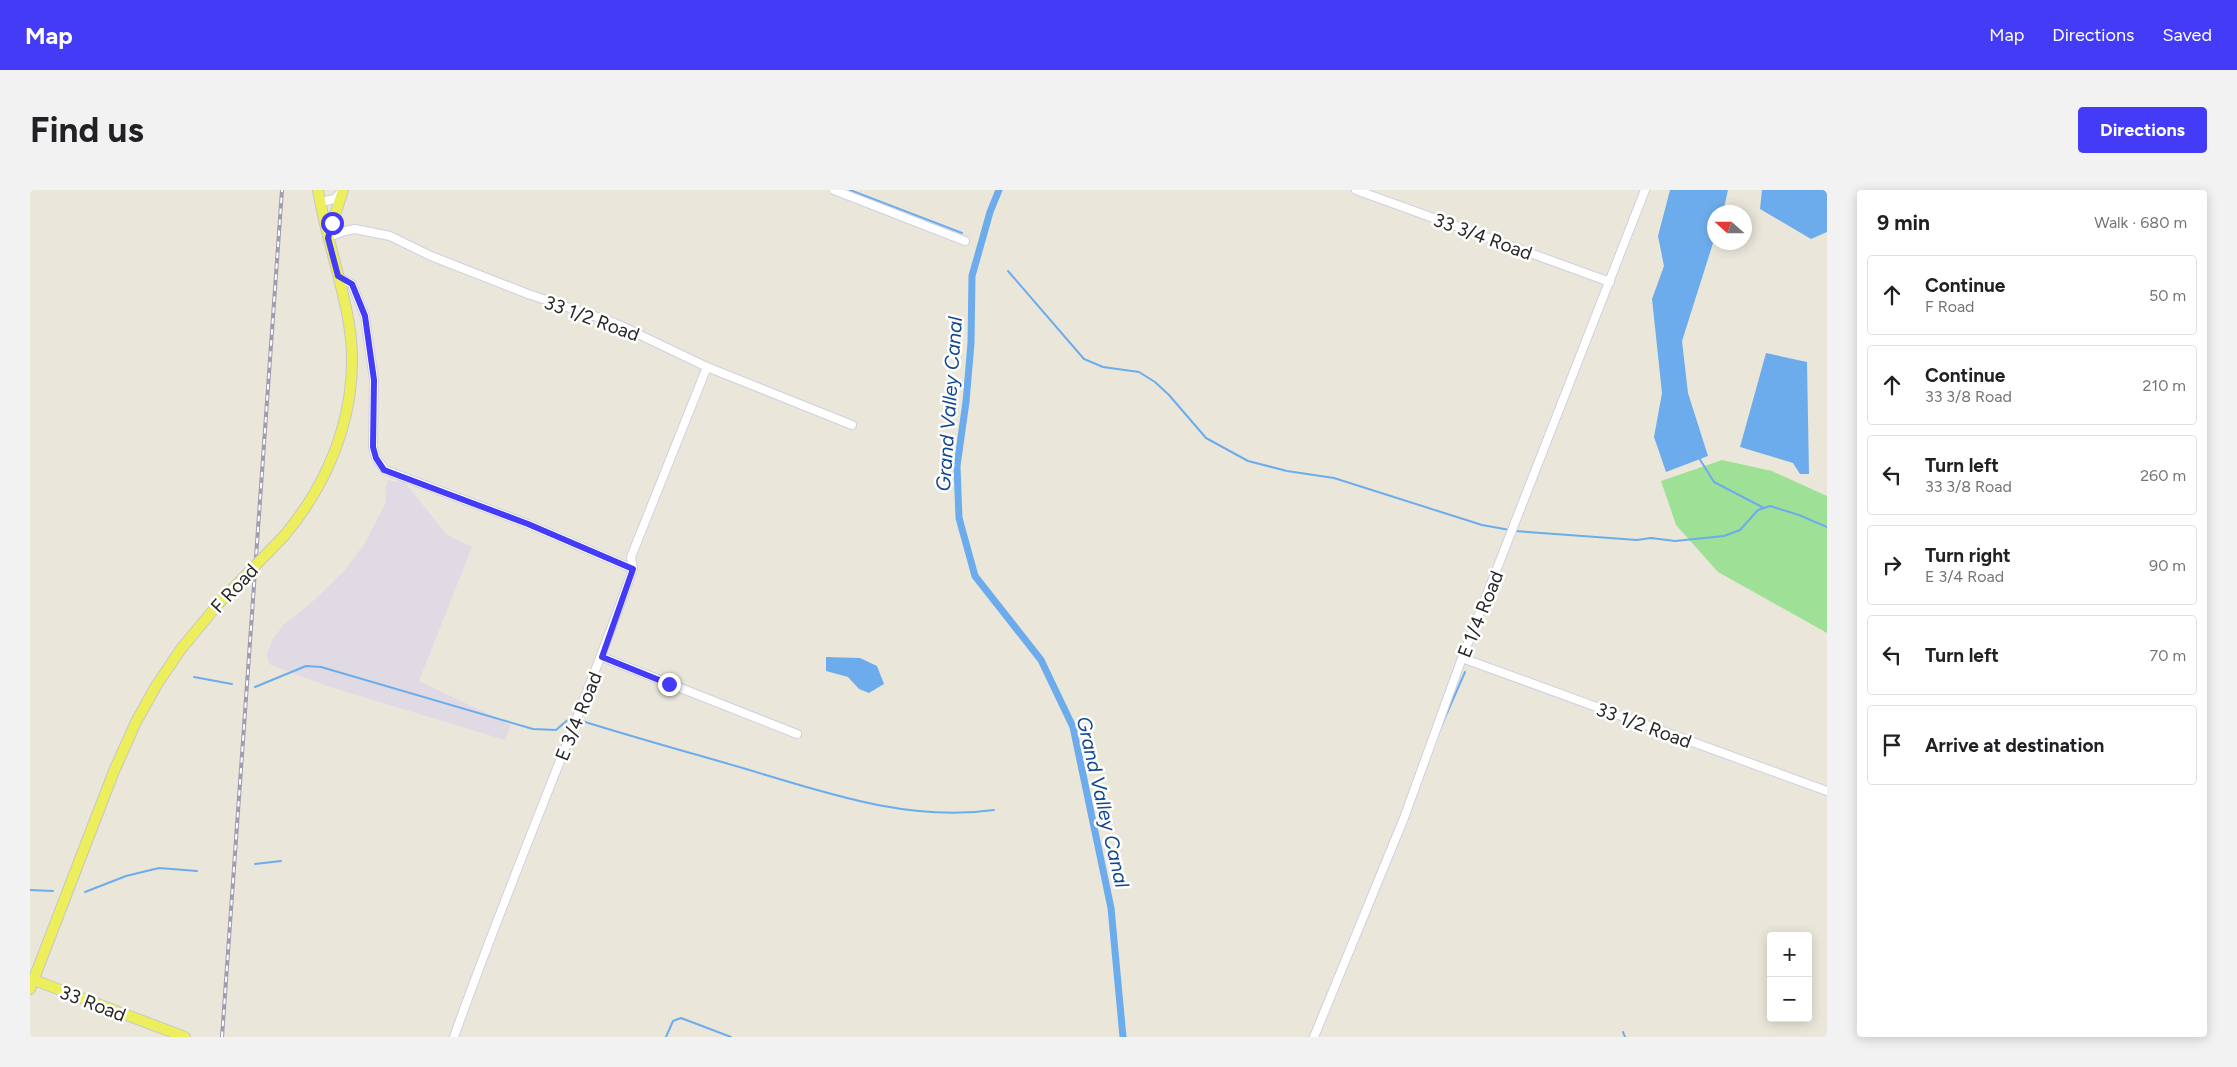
<!DOCTYPE html>
<html lang="en">
<head>
<meta charset="utf-8">
<style>
	:root { --surface:#fff; --page:#f2f2f2; --text:#202124; --muted:#757577; --line:#e0e0e0; --accent:#443bf6 }
	body { margin:0; font-family:Figtree,sans-serif; background:var(--page); color:var(--text) }
	.controls { position:absolute; right:15px; bottom:15px; display:grid; overflow:hidden; border-radius:5px; box-shadow:0 2px 12px #0003 }
	.controls button { width:45px; height:45px; display:grid; place-items:center; padding:0; border:0; border-bottom:1px solid var(--line); background:var(--surface); color:var(--text); font:25px sans-serif }
	.compass { position:absolute; left:1677px; top:15px; width:45px; height:45px; border-radius:50%; background:var(--surface); box-shadow:0 2px 12px #0003; rotate:291deg }
	.stop { position:absolute; width:15px; height:15px; margin:-11px; border:4px solid #443bf6; border-radius:50%; background:#fff }
	.stop.end { background:#443bf6; border-color:#fff; box-shadow:0 1px 5px #0008 }
	.list { margin:0; padding:0; list-style:none }
	h2 { display:flex; justify-content:space-between; align-items:center; height:65px; margin:0; padding:0 20px; font-size:21px }
	h2 small { font-size:16px; font-weight:400; color:var(--muted) }
	.list li { display:grid; grid-template-columns:32px 1fr auto; gap:15px; align-items:center; box-sizing:border-box; height:80px; margin:0 10px 10px; padding:0 10px; border:1px solid var(--line); border-radius:5px }
	.list b { display:block; font-size:19px; white-space:nowrap }
	.list p { margin:0; font-size:16px; white-space:nowrap; color:var(--muted) }
	.list em { font-size:16px; font-style:normal; color:var(--muted) }
	.icon { flex:none; width:28px; height:28px; fill:none; stroke:currentColor; stroke-width:2; stroke-linecap:round; stroke-linejoin:round }
	.map { position:relative; flex:none; width:1797px; height:847px; overflow:hidden; border-radius:5px }
	header { display:flex; align-items:center; gap:30px; box-sizing:border-box; height:70px; padding:0 25px; background:var(--accent); color:#fff }
	header strong { font-size:24px }
	nav { display:flex; gap:28px; margin-inline-start:auto; font-size:18px }
	.intro { display:flex; align-items:center; justify-content:space-between; box-sizing:border-box; height:120px; padding:0 30px }
	h1 { margin:0; font-size:35px }
	.button { padding:12px 22px; border-radius:5px; background:var(--accent); color:#fff; font-size:18px; font-weight:700 }
	main { display:flex; gap:30px; padding:0 30px }
	aside { flex:1; background:var(--surface); border-radius:5px; box-shadow:0 2px 12px #0003 }
	.map>svg:first-child { display:block }
	.industrial { fill:#dfdae3 }
	.green { fill:#9ee196 }
	.water { fill:#6dacec }
	.lines { fill:none; stroke-linecap:round; stroke-linejoin:round }
	.stream { stroke:#6dacec; stroke-width:2 }
	.canal { stroke:#6dacec; stroke-width:7 }
	.minor-casing { stroke:#d0cfe1; stroke-width:10 }
	.major-casing { stroke:#c7c7c7; stroke-width:12 }
	.minor { stroke:#fff; stroke-width:8 }
	.major { stroke:#edee5b; stroke-width:10 }
	.rail-casing { stroke:#9f9db2; stroke-width:4 }
	.rail { stroke:#fff; stroke-width:2; stroke-dasharray:5.5; stroke-linecap:butt }
	.major-bridge-casing { stroke:#c7c7c7; stroke-width:12; stroke-linecap:butt }
	.major-bridge { stroke:#edee5b; stroke-width:10 }
	.route { stroke:#443bf6; stroke-width:6 }
	.labels { text-anchor:middle; stroke-width:5; stroke-linejoin:round; paint-order:stroke }
	.street-label { font-size:19px; fill:#282828; stroke:#fff }
	.water-label { font-size:20px; font-style:italic; fill:#0f4795; stroke:#fff }
</style>
</head>
<body>
<header>
<strong>Map</strong>
<nav><a>Map</a><a>Directions</a><a>Saved</a></nav>
</header>
<div class="intro"><h1>Find us</h1><a class="button">Directions</a></div>
<main>
<div class="map">
<svg width="1797" height="847" viewBox="0 0 1797 847">
	<rect width="100%" height="100%" fill="#eae7da"/>
	<polygon class="industrial" points="372,289 417,345 442,357 389,491 481,535 475,550 297,496 239,474 237,463 243,449 254,434 280,414 315,380 335,353 356,312 355,298 358,290 368,292"/>
	<polygon class="green" points="1692,270 1742,281 1797,306 1797,443 1688,382 1646,335 1631,291"/>
	<g class="water">
		<polygon points="1640,0 1698,0 1693,22 1684,22 1684,50 1652,151 1658,203 1678,266 1636,282 1624,247 1632,203 1622,109 1634,76 1628,46"/>
		<polygon points="1732,0 1797,0 1797,42 1781,49 1730,19"/>
		<polygon points="1736,163 1777,172 1779,284 1770,284 1763,273 1710,257"/>
		<polygon points="796,467 830,468 847,476 854,494 839,503 829,499 818,487 796,481"/>
	</g>
	<g class="lines">
		<g class="stream">
			<polyline points="820,0 932,43"/>
			<polyline points="978,81 1054,169 1073,177 1109,182 1125,192 1139,205 1176,248 1218,271 1257,281 1304,288 1452,335 1480,340"/>
			<polyline points="1669,268 1684,292 1734,318"/>
			<polyline points="1485,341 1607,350 1621,348 1645,351 1694,346 1710,340 1728,320 1740,316 1769,325 1797,337"/>
			<polyline points="164,487 202,494"/>
			<polyline points="225,497 276,476 291,477 503,539 526,540 541,527"/>
			<path d="M552,531C606,548 661,563 716,579C796,603 879,632 964,620"/>
			<polyline points="1410,539 1435,482"/>
			<polyline points="225,674 251,671"/>
			<polyline points="0,700 23,701"/>
			<polyline points="55,702 96,686 129,678 167,681"/>
			<polyline points="1593,842 1595,847"/>
			<polyline points="636,847 643,831 651,828 701,847"/>
		</g>
		<polyline class="canal" points="969,0 960,22 942,86 941,153 936,212 927,276 929,328 945,386 1011,470 1043,537 1081,718 1093,847"/>
		<g class="minor-casing">
			<g id="minor">
				<polyline points="804,0 935,51"/>
				<polyline points="1326,0 1580,92"/>
				<polyline points="290,12 305,9 312,1"/>
				<polyline points="298,47 315,41 325,39 360,46 401,66 498,104 585,133 677,177 822,235"/>
				<polyline points="308,87 322,94 335,126 344,190 343,257 346,268 355,280 498,334 603,379"/>
				<polyline points="572,467 767,544"/>
				<polyline points="1432,468 1797,601"/>
				<path d="M424,847C480,689 547,536 603,379L601,367L677,177"/>
				<polyline points="1284,847 1374,628 1432,468 1615,0"/>
			</g>
		</g>
		<g class="major-casing">
			<g id="major">
				<polyline points="299,44 313,0"/>
				<path d="M254,346C306,284 334,204 317,123C309,82 295,42 288,0"/>
				<polyline points="4,790 155,847"/>
				<polyline points="0,799 84,581 106,532 126,496 151,459 189,413"/>
			</g>
		</g>
		<use href="#minor" class="minor"/>
		<use href="#major" class="major"/>
		<g class="rail-casing">
			<polyline id="rail" points="192,847 252,0"/>
		</g>
		<use href="#rail" class="rail"/>
		<g class="major-bridge-casing">
			<polyline id="major-bridge" points="189,413 254,346"/>
		</g>
		<use href="#major-bridge" class="major-bridge"/>
	</g>
	<g class="lines">
		<polyline class="route" points="302,33 298,48 308,86 322,94 335,126 344,190 343,257 346,268 354,280 498,334 603,379 572,467 639,494"/>
	</g>
	<g class="labels">
		<g class="street-label">
			<text transform="translate(1453 46) rotate(20)" y="7">33 3/4 Road</text>
			<text transform="translate(562 128) rotate(20)" y="7">33 1/2 Road</text>
			<text transform="translate(204 398) rotate(-47)" y="7">F Road</text>
			<text transform="translate(1450 424) rotate(-68)" y="7">E 1/4 Road</text>
			<text transform="translate(548 526) rotate(-68)" y="7">E 3/4 Road</text>
			<text transform="translate(1614 535) rotate(20)" y="7">33 1/2 Road</text>
			<text transform="translate(63 813) rotate(21)" y="7">33 Road</text>
		</g>
		<g class="water-label">
			<text transform="translate(919 214) rotate(-86)" y="7">Grand Valley Canal</text>
			<text transform="translate(1073 612) rotate(77)" y="7">Grand Valley Canal</text>
		</g>
	</g>
</svg>
<div class="controls">
<button>+</button>
<button>−</button>
</div>
<svg class="compass" viewBox="-18 -18 36 36"><path d="M0-13l5 13h-10z" fill="#e53935"/><path d="M0 13l5-13h-10z" fill="#757577"/></svg>
<div class="stop" style="left:302px;top:33px"></div>
<div class="stop end" style="left:639px;top:494px"></div>
</div>
<aside>
<h2>9 min<small>Walk · 680 m</small></h2>
<ul class="list">
<li><svg class="icon" aria-label="ahead" viewBox="0 0 24 24"><path d="M12 20V5M6 11l6-6 6 6"/></svg><div><b>Continue</b><p>F Road</p></div><em>50 m</em></li>
<li><svg class="icon" aria-label="ahead" viewBox="0 0 24 24"><path d="M12 20V5M6 11l6-6 6 6"/></svg><div><b>Continue</b><p>33 3/8 Road</p></div><em>210 m</em></li>
<li><svg class="icon" aria-label="left" viewBox="0 0 24 24"><path d="M17 20v-9H6M10 6l-5 5 5 5"/></svg><div><b>Turn left</b><p>33 3/8 Road</p></div><em>260 m</em></li>
<li><svg class="icon" aria-label="right" viewBox="0 0 24 24"><path d="M7 20v-9h11M14 6l5 5-5 5"/></svg><div><b>Turn right</b><p>E 3/4 Road</p></div><em>90 m</em></li>
<li><svg class="icon" aria-label="left" viewBox="0 0 24 24"><path d="M17 20v-9H6M10 6l-5 5 5 5"/></svg><div><b>Turn left</b></div><em>70 m</em></li>
<li><svg class="icon" aria-label="arrive" viewBox="0 0 24 24"><path d="M6 21V4h12l-3 4 3 4H6"/></svg><div><b>Arrive at destination</b></div></li>
</ul>
</aside>
</main>
</body>
</html>
